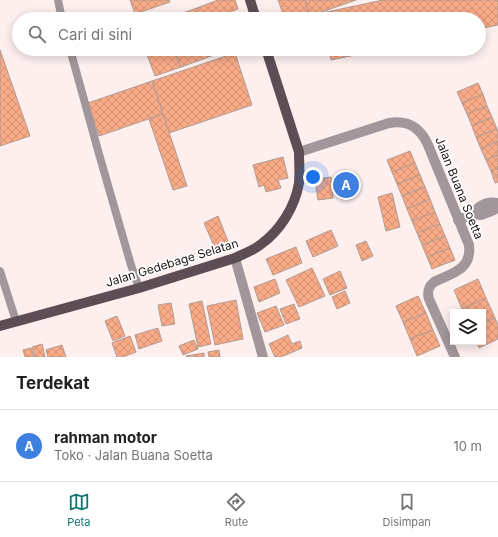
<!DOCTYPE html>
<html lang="id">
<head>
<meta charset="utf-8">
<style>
	:root { --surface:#fff; --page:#f2f2f2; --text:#202124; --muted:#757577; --line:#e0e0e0; --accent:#0f766e }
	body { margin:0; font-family:Inter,sans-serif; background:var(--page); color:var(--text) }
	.controls { position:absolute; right:12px; bottom:12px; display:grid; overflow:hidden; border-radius:0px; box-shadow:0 2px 10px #0003 }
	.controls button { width:36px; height:36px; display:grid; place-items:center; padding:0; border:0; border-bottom:1px solid var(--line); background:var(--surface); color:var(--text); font:20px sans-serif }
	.you { position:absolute; left:313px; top:177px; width:14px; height:14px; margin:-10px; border:3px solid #fff; border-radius:50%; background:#1a73e8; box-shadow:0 0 0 6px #1a73e833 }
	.badge { display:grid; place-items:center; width:26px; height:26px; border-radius:50%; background:var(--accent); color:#fff; font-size:13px; font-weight:700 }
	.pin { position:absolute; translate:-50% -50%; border:2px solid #fff; box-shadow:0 1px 4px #0006 }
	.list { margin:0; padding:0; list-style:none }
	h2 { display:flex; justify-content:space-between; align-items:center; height:52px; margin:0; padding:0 16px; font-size:17px }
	h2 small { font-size:13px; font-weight:400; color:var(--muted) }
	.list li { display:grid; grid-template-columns:26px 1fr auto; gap:12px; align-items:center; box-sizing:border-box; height:72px; padding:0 16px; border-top:1px solid var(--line) }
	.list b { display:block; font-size:15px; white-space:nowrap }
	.list p { margin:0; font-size:13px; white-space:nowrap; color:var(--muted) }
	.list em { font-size:13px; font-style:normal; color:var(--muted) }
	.icon { flex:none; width:22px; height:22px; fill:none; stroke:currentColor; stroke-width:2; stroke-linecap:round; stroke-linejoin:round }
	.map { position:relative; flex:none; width:498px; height:357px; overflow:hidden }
	.search { position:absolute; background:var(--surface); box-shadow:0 2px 10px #0003; left:12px; right:12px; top:12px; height:44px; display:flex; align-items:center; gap:10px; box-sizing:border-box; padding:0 14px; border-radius:22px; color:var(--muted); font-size:15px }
	.sheet { height:124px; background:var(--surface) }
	nav { display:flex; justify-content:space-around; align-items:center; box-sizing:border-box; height:56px; border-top:1px solid var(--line); background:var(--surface); font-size:11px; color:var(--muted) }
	nav a { display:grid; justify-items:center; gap:2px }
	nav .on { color:var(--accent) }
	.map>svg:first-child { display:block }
	.building { fill:url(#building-cross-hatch); stroke:#b09b92 }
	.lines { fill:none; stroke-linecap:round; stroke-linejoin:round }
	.service { stroke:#a1979b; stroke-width:8 }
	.minor { stroke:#a1979b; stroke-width:10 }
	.primary { stroke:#5d4d55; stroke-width:10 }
	.labels { text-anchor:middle; stroke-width:3.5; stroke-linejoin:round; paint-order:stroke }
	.street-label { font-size:12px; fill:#1e1515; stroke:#fff }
</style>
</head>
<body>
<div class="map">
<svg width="498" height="357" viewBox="0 0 498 357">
	<defs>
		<pattern id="building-cross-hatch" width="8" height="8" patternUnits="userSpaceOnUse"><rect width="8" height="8" fill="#f9ab88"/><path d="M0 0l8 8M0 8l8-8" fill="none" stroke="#d59274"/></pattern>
	</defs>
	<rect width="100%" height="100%" fill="#feefef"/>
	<g class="building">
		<polygon points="130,0 169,0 170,2 135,14"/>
		<polygon points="218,0 235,0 238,9 217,17 218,19 201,19 197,8"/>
		<polygon points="278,0 305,0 310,14 293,19 285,19"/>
		<polygon points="305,0 356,0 310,16"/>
		<polygon points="383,0 498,0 498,25 479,29 479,19 323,19 322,13"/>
		<polygon points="197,8 201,19 166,19"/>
		<polygon points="145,49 174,49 181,67 155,76"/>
		<polygon points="174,49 212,49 214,55 181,67"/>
		<polygon points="329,49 384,49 331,60"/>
		<polygon points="0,50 30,136 0,146"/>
		<polygon points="235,53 252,105 169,133 152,81"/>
		<polygon points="152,81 163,114 99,136 88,103"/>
		<polygon points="478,83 483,94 462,103 457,92"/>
		<polygon points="483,94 487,106 467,114 462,103"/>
		<polygon points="487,106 492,117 472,126 467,114"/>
		<polygon points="163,114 187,186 173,190 149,119"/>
		<polygon points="492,117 497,129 476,137 472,126"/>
		<polygon points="497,129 498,132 498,141 481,149 476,137"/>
		<polygon points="498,141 498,155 486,160 481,149"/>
		<polygon points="410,151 415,163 392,172 387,160"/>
		<polygon points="498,155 498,168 491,171 486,160"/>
		<polygon points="283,157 288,178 278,180 281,188 266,192 264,185 259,187 253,165"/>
		<polygon points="415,163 420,175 397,184 392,172"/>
		<polygon points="498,168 498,182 495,183 491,171"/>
		<polygon points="420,175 425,187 402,196 397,184"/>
		<polygon points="331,177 333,198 318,200 315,179"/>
		<polygon points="425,187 430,199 407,209 402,196"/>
		<polygon points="392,193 400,227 386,231 378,197"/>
		<polygon points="430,199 435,212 412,221 407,209"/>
		<polygon points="435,212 440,224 417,233 412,221"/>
		<polygon points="218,216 228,241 214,246 204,223"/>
		<polygon points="440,224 445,236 422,245 417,233"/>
		<polygon points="331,230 338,246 313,257 306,241"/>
		<polygon points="445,236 450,248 427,257 422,245"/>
		<polygon points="366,241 373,256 362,261 356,245"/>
		<polygon points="296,247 302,263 273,275 266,259"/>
		<polygon points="450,248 455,260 432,269 427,257"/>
		<polygon points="312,268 325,296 299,307 286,280"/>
		<polygon points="340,271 347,288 330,295 323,279"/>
		<polygon points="275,279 280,293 259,302 254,287"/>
		<polygon points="478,279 486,298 462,309 454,290"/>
		<polygon points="345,291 350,303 337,309 332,297"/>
		<polygon points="418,296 426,313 403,322 396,306"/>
		<polygon points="486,298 495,318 483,323 483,312 464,312 462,309"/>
		<polygon points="236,300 243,339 215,345 207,306"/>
		<polygon points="202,301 211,344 198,347 189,304"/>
		<polygon points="171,303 175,324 162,326 158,305"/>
		<polygon points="294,304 300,319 286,324 280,309"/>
		<polygon points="276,306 284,325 265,332 257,313"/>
		<polygon points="426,313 433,330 410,339 403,322"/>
		<polygon points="117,316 125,336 113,341 105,321"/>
		<polygon points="495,318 498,325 498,339 479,348 477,342 483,342 483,323"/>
		<polygon points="158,328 162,341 139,349 135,335"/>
		<polygon points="433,330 440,346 417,356 410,339"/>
		<polygon points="288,335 292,344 300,341 302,348 281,357 275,357 269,344"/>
		<polygon points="130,336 136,352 123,357 117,357 112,343"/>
		<polygon points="194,340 198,349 183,355 179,346"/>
		<polygon points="42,344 45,357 35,357 32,347"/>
		<polygon points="62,345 66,357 48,357 46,350"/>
		<polygon points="31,348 34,357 25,357 23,350"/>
		<polygon points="219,350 220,357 209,357 208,352"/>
		<polygon points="204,353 204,357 187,357 186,356"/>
	</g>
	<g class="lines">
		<g class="service">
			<polyline points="58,0 62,19"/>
			<polyline points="70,49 99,154 131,265 139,288"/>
			<polyline points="0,271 16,321"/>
		</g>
		<g class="minor">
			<path d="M299,152L389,123C408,120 420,127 428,145L469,245C472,270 452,273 434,282C428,287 427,292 429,299L455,357"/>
			<path d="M473,214C479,205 487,201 498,203"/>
			<polyline points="458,220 473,214 481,215 494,210 498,205"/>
			<polyline points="235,258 263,357"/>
		</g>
		<g class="primary">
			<polyline points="250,0 256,19"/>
			<path d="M0,326L139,288L235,258C243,254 252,251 260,245C280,231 295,207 299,183C300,172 299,162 299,152L266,49"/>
		</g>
	</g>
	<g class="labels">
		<g class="street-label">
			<text transform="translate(459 188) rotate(68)" y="4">Jalan Buana Soetta</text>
			<text transform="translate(172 263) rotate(-17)" y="4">Jalan Gedebage Selatan</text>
		</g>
	</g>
</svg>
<div class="controls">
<button><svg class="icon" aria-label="layers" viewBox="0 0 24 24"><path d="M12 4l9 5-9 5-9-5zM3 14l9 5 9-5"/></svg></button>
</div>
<div class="you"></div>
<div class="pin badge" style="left:346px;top:185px;background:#3f7fe0">A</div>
<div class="search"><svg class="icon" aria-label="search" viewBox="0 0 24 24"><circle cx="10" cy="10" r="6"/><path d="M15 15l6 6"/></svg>Cari di sini</div>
</div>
<section class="sheet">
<h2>Terdekat<small></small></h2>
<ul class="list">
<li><span class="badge" style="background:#3f7fe0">A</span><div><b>rahman motor</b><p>Toko · Jalan Buana Soetta</p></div><em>10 m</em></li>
</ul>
</section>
<nav>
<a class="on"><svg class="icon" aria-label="map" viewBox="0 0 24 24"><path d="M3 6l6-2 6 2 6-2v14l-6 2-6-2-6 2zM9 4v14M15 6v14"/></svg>Peta</a>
<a><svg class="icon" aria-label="directions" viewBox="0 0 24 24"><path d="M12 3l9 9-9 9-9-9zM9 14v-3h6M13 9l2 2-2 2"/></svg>Rute</a>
<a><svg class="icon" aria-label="saved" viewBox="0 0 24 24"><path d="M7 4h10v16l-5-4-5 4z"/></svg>Disimpan</a>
</nav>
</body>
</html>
